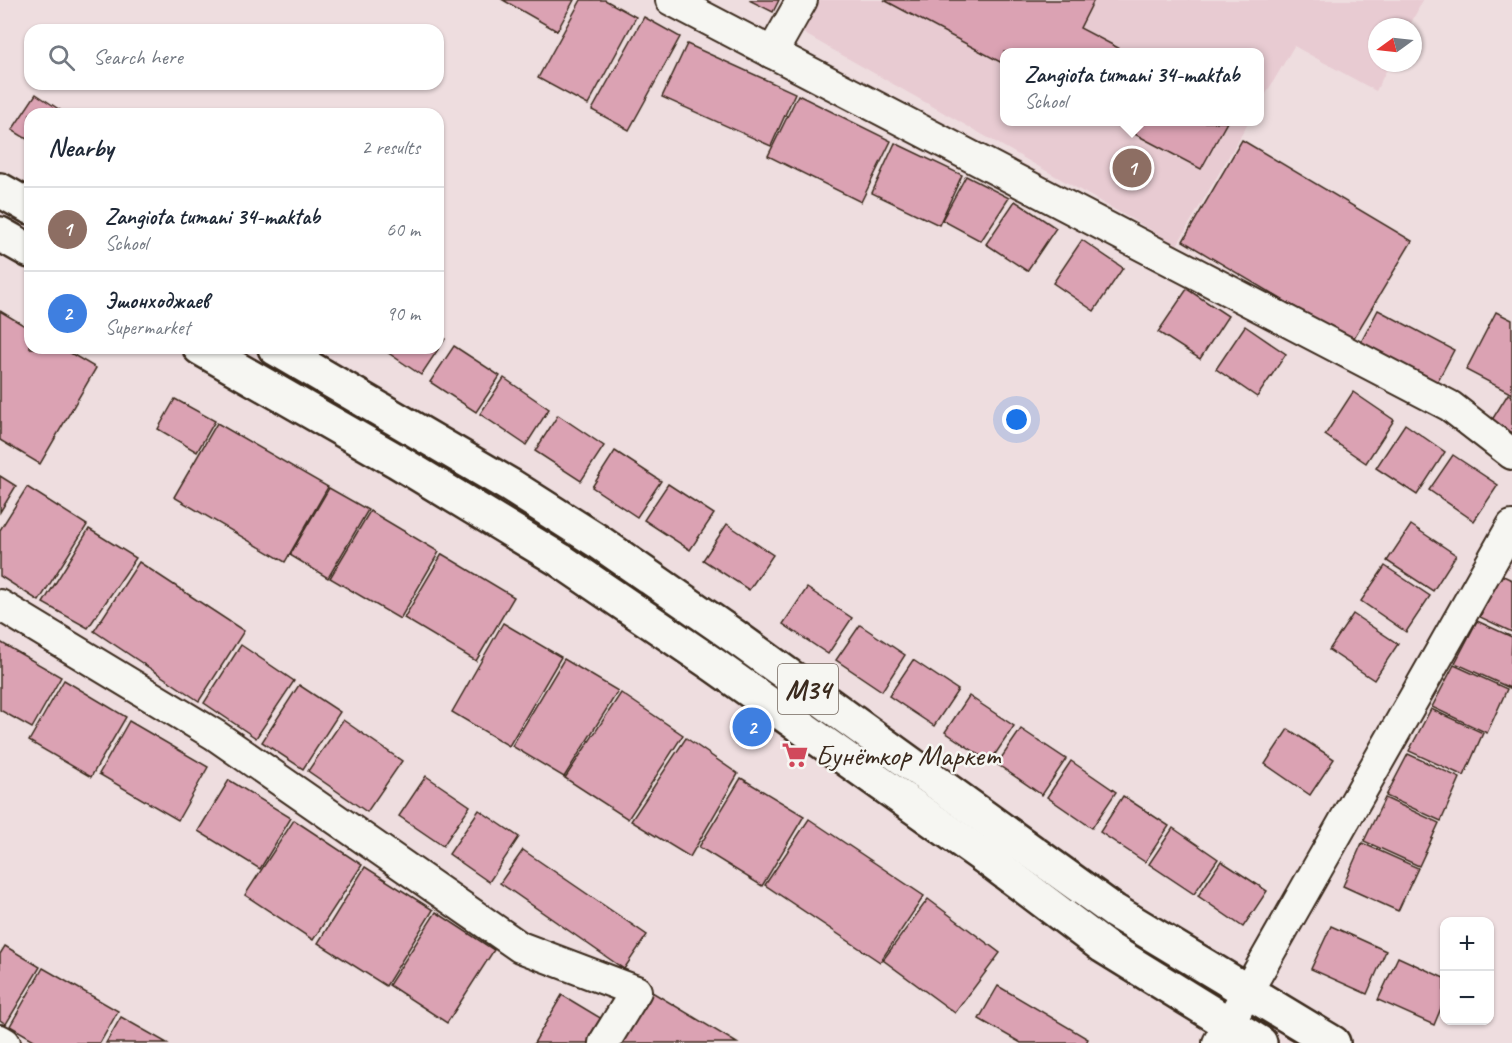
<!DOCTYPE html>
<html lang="en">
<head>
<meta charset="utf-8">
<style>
	:root { --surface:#fff; --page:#f6f6f7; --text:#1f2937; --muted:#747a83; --line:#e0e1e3; --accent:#d1495b }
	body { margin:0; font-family:Caveat,sans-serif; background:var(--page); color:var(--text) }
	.controls { position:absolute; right:18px; bottom:18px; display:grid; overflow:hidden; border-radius:12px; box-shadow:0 2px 4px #0004 }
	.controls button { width:54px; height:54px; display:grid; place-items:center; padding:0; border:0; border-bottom:2px solid var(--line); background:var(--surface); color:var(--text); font:30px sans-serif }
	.compass { position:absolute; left:1368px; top:18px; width:54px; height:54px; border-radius:50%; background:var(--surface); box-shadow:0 2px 4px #0004; rotate:255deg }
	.you { position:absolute; left:1017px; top:420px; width:21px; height:21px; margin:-15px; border:4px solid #fff; border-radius:50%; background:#1a73e8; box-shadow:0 0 0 9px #1a73e833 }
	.badge { display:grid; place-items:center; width:39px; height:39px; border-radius:50%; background:var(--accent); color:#fff; font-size:20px; font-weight:700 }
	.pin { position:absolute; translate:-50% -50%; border:3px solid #fff; box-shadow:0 2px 6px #0006 }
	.popup { position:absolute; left:1000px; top:48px; width:264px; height:78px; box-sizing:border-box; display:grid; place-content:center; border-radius:12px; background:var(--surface); filter:drop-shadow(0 2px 4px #0005); font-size:20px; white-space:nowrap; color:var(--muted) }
	.popup b { font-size:22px; color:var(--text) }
	.popup::after { content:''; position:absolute; left:50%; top:100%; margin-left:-12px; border:12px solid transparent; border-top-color:var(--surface) }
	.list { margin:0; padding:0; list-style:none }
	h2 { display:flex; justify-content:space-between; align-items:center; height:78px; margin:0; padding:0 24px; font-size:26px }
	h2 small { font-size:20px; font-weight:400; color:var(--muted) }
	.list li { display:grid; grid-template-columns:39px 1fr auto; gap:18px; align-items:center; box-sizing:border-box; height:84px; padding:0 24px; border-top:2px solid var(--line) }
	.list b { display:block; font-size:22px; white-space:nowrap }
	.list p { margin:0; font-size:20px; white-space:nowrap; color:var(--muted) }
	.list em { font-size:20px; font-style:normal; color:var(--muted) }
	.icon { flex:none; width:33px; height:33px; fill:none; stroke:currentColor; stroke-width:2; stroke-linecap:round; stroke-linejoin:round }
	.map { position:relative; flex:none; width:1512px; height:1043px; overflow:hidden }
	.search { position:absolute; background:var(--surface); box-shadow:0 2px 4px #0004; left:24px; top:24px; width:420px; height:66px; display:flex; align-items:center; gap:15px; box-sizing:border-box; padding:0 21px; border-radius:18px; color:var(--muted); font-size:22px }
	.panel { position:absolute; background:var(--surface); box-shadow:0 2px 4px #0004; left:24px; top:108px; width:420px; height:246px; border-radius:18px }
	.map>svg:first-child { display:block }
	.built { fill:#e8cbd2 }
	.building { fill:#dba2b3; stroke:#3b2a1e; stroke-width:1.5 }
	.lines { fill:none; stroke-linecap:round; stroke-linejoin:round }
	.minor-casing { stroke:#3b2a1e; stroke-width:34 }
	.primary-casing { stroke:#3b2a1e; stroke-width:38 }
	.minor { stroke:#f6f6f2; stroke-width:30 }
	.primary { stroke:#f6f6f2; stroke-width:33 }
	.labels { text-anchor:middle; stroke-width:5; stroke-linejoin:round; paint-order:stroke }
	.shield { fill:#f6f6f2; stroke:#73675e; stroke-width:1.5 }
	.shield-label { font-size:28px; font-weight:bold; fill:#3b2a1e }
	.poi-label { font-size:30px; fill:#3b2a1e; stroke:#f6f6f2; text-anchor:start }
</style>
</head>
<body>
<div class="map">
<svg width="1512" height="1043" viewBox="0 0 1512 1043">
	<rect width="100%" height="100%" fill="#eedddf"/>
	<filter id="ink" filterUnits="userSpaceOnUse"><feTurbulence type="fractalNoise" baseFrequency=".0167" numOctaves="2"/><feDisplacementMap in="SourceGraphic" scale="12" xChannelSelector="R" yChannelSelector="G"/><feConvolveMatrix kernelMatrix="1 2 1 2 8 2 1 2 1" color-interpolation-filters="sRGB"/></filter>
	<g filter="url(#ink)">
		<polygon class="built" points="820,0 1423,0 1409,27 1377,27 1377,63 1390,63 1376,91 1294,46 1260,104 1260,52 1004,52 1004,122 1249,122 1177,245 803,33"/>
		<g class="building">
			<polygon points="503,0 574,0 557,31"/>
			<polygon points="581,0 605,0 636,17 588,105 538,78"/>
			<polygon points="749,0 779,0 773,12"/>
			<polygon points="884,0 1094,0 1080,28 1126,52 1004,52 1004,64"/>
			<polygon points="644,17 680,37 629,130 592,110"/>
			<polygon points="687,44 795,93 771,146 662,97"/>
			<polygon points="36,94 66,114 30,114 30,141 12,130"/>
			<polygon points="798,95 891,141 861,202 768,156"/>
			<polygon points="1112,122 1227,122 1201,169"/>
			<polygon points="1242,140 1412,241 1352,341 1183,241"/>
			<polygon points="895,143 962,175 939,225 872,193"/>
			<polygon points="966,176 1009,198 981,241 942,220"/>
			<polygon points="1015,201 1056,228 1027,271 986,244"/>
			<polygon points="1082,240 1123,268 1094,311 1053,283"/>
			<polygon points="1187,289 1228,316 1200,359 1158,332"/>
			<polygon points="1378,310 1454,350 1435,386 1359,346"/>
			<polygon points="0,311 30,329 30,348 62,348 96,368 40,464 0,440"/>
			<polygon points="1496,312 1512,320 1512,394 1466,370"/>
			<polygon points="1245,326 1286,354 1257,397 1216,369"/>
			<polygon points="438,335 445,339 421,375 381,348 438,348"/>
			<polygon points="454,346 500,376 476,412 430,382"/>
			<polygon points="504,378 549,409 526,445 480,414"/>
			<polygon points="1353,392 1394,420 1366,463 1325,435"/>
			<polygon points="1508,394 1512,396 1512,437 1490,423"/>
			<polygon points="175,399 215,421 197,452 158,429"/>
			<polygon points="558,415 604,446 581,481 535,451"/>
			<polygon points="217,423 328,487 285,562 174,497"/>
			<polygon points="1405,424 1445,452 1417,495 1376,468"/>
			<polygon points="615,451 661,481 637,517 592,487"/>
			<polygon points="1453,455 1498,485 1474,521 1429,490"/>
			<polygon points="0,476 16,486 0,512"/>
			<polygon points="668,484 714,514 690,550 644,520"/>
			<polygon points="27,487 87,525 39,601 0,576 0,530"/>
			<polygon points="329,488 368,510 328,578 290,555"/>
			<polygon points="370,511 439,552 400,619 330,578"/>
			<polygon points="727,524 773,555 749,590 703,560"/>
			<polygon points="1411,525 1456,555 1433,591 1387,561"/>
			<polygon points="89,529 136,558 88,628 43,603"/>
			<polygon points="442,554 514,597 476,661 404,618"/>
			<polygon points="139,562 244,631 199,701 94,631"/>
			<polygon points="1385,566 1430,596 1406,632 1361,601"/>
			<polygon points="1499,574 1512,580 1512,632 1480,617"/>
			<polygon points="807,588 852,618 828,654 783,624"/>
			<polygon points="1353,614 1398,644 1374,680 1329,650"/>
			<polygon points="1477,621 1512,637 1510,688 1455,663"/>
			<polygon points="503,623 561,657 509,746 452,712"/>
			<polygon points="860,625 905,655 882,691 836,660"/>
			<polygon points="0,642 61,677 32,728 0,710"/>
			<polygon points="241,645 294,681 256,738 204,703"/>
			<polygon points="564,659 618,691 564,777 512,746"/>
			<polygon points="913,660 958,690 934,726 889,696"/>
			<polygon points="1454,665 1507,689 1487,733 1432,707"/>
			<polygon points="64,680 126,717 91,777 29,741"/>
			<polygon points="299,685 340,712 303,769 262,742"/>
			<polygon points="621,693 683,735 628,819 565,778"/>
			<polygon points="969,696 1014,726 990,762 945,732"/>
			<polygon points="1431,709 1483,733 1464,776 1409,751"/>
			<polygon points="343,720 402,761 367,812 308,771"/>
			<polygon points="129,721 208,767 178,820 99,774"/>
			<polygon points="1021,729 1066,759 1042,795 997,764"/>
			<polygon points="1288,729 1334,759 1310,795 1265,764"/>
			<polygon points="686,738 738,774 690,857 631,821"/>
			<polygon points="1408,754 1460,778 1441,821 1386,796"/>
			<polygon points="1071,761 1116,792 1092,828 1047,797"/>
			<polygon points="426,776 470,806 443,846 399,816"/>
			<polygon points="741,778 804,816 762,886 699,847"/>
			<polygon points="229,780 291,818 260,869 198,831"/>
			<polygon points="1123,796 1169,826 1145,862 1100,832"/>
			<polygon points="1385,798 1439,823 1419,866 1364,841"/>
			<polygon points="479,810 519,837 489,882 449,854"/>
			<polygon points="809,819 924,896 880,962 765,885"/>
			<polygon points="294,820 362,865 313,940 245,895"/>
			<polygon points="1173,828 1218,859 1194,894 1149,864"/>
			<polygon points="1362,843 1418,868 1398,911 1343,886"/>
			<polygon points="523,850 647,935 624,969 500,883"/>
			<polygon points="1221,861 1267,891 1243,927 1198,896"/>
			<polygon points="365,867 433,910 386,986 318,943"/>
			<polygon points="928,899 1000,953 955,1013 883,960"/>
			<polygon points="436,912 494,950 447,1023 389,985"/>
			<polygon points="1331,926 1386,951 1367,994 1311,969"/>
			<polygon points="5,946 40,967 6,1024 0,1020 0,954"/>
			<polygon points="1398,957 1444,978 1444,1001 1434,1025 1378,1000"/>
			<polygon points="43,968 118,1011 100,1043 39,1043 10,1026"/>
			<polygon points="998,986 1088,1039 1086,1043 1021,1043 979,1019"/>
			<polygon points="647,989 737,1043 623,1043 617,1039"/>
			<polygon points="562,995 607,1022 595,1043 534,1043"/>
			<polygon points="121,1017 167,1043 106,1043"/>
		</g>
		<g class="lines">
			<g class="minor-casing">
				<g id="minor">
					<polyline points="671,0 1450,406 1512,454"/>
					<polyline points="772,53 802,0"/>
					<polyline points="0,605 215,735 520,947 636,991 604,1043"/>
					<polyline points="0,1040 5,1043"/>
					<polyline points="1218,1043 1512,526"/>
				</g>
			</g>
			<g class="primary-casing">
				<g id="primary">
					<polyline points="0,190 30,207"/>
					<polyline points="0,234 30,251"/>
					<polyline points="200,348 397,461 560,560 714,665 993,863 1103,946 1260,1043"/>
					<polyline points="275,348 511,486 599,542 734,636 1114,911 1333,1043"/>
				</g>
			</g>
			<use href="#minor" class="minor"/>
			<use href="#primary" class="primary"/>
		</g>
	</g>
	<defs>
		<g id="supermarket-bare" transform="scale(2.07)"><path d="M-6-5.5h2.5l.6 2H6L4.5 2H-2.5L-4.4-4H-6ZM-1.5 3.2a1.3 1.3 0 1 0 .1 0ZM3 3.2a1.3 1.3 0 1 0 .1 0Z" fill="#d1495b" stroke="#f6f6f2" stroke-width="2.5" paint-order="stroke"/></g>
	</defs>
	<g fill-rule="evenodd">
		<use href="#supermarket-bare" x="795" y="755"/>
	</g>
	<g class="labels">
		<rect class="shield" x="778" y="664" width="60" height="50" rx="4.5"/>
		<g class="shield-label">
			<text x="808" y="699">M34</text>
		</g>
		<g class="poi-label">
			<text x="815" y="765">Бунёткор Маркет</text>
		</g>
	</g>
</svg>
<div class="controls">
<button>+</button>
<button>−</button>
</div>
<svg class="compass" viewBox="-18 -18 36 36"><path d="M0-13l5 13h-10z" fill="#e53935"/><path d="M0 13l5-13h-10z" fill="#747a83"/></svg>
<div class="you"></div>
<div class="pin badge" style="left:1132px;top:168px;background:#8d6e63">1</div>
<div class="popup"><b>Zangiota tumani 34-maktab</b>School</div>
<div class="pin badge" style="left:752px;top:727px;background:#3f7fe0">2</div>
<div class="search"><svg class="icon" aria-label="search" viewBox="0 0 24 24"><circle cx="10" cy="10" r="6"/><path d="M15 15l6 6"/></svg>Search here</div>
<section class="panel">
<h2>Nearby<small>2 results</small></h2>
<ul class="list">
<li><span class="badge" style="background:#8d6e63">1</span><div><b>Zangiota tumani 34-maktab</b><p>School</p></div><em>60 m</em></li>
<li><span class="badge" style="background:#3f7fe0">2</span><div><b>Эшонходжаев</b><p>Supermarket</p></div><em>90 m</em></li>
</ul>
</section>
</div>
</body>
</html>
